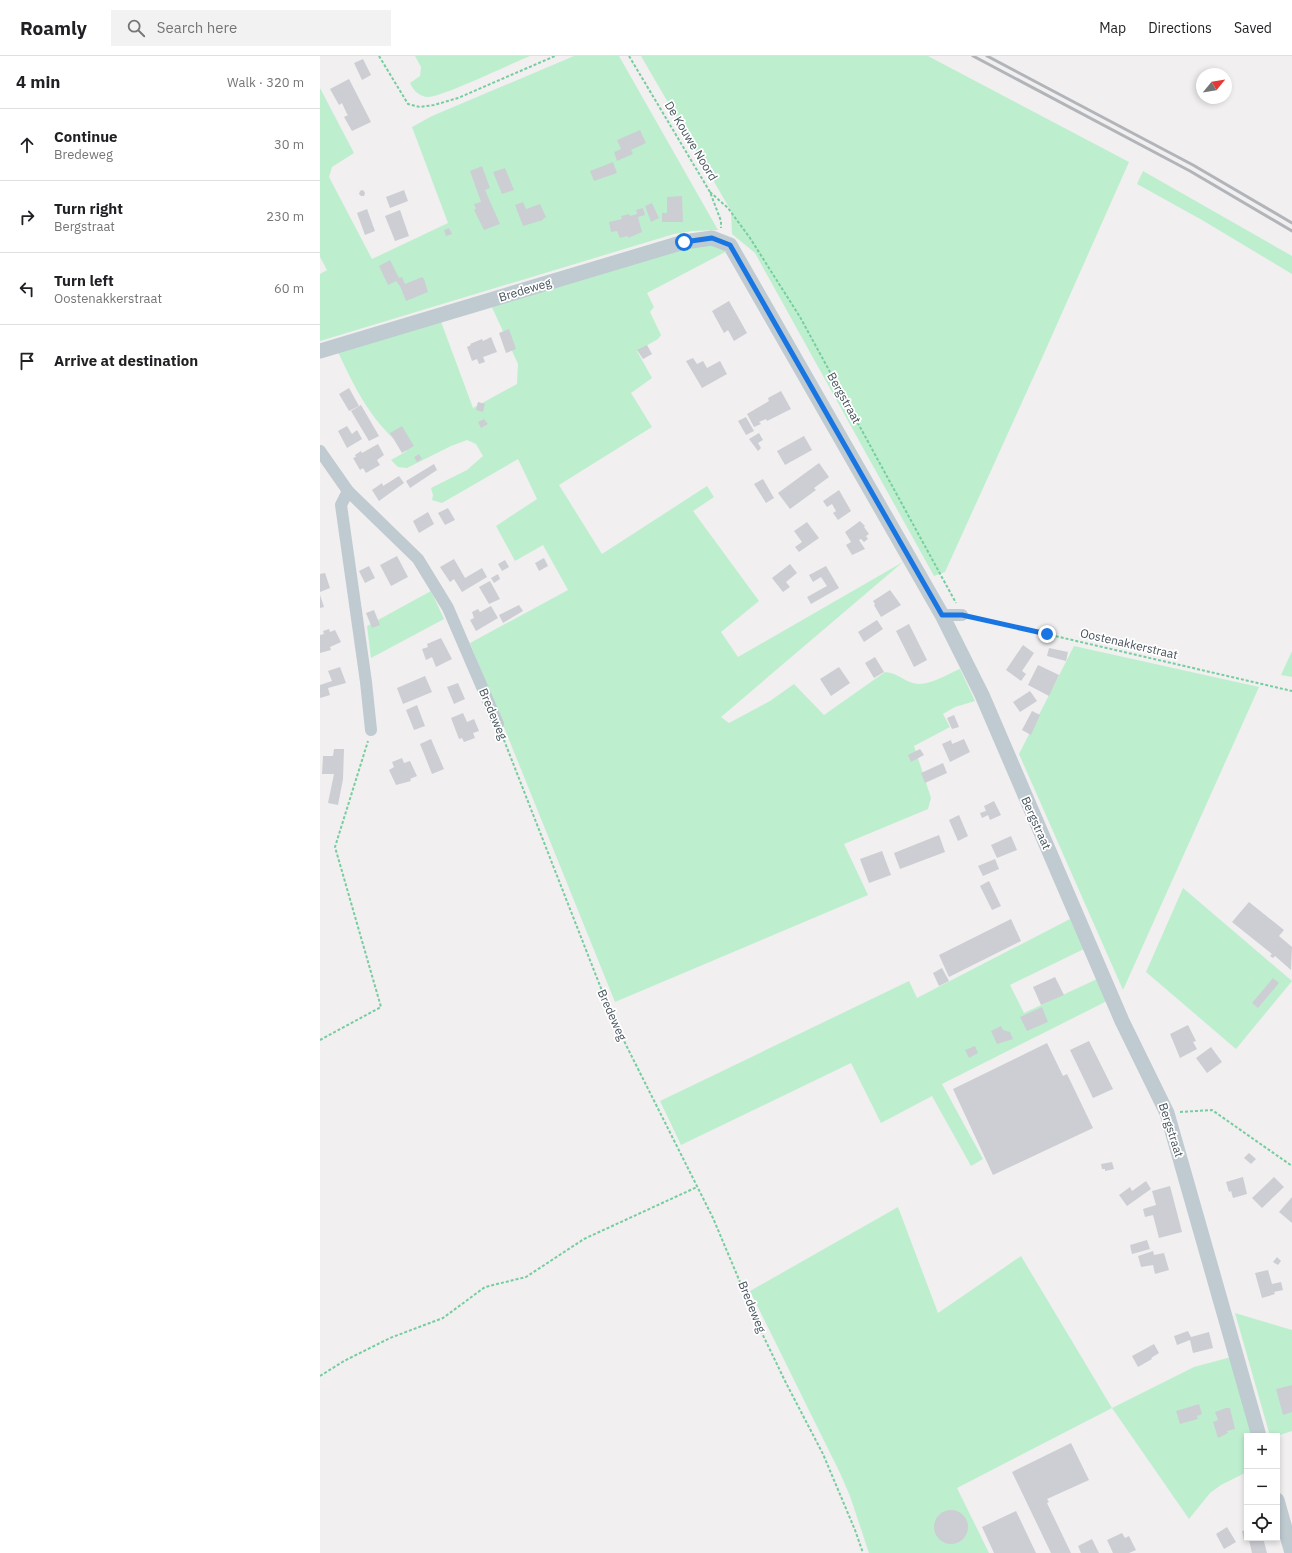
<!DOCTYPE html>
<html lang="en">
<head>
<meta charset="utf-8">
<style>
	:root { --surface:#fff; --page:#f2f2f2; --text:#202124; --muted:#757577; --line:#e0e0e0 }
	body { margin:0; font-family:"IBM Plex Sans",sans-serif; background:var(--page); color:var(--text) }
	.controls { position:absolute; right:12px; bottom:12px; display:grid; overflow:hidden; border-radius:0px; box-shadow:0 2px 6px #0003 }
	.controls button { width:36px; height:36px; display:grid; place-items:center; padding:0; border:0; border-bottom:1px solid var(--line); background:var(--surface); color:var(--text); font:20px sans-serif }
	.compass { position:absolute; left:876px; top:12px; width:36px; height:36px; border-radius:50%; background:var(--surface); box-shadow:0 2px 6px #0003; rotate:60deg }
	.stop { position:absolute; width:12px; height:12px; margin:-9px; border:3px solid #1975e1; border-radius:50%; background:#fff }
	.stop.end { background:#1975e1; border-color:#fff; box-shadow:0 1px 4px #0008 }
	.list { margin:0; padding:0; list-style:none }
	h2 { display:flex; justify-content:space-between; align-items:center; height:52px; margin:0; padding:0 16px; font-size:17px }
	h2 small { font-size:13px; font-weight:400; color:var(--muted) }
	.list li { display:grid; grid-template-columns:26px 1fr auto; gap:12px; align-items:center; box-sizing:border-box; height:72px; padding:0 16px; border-top:1px solid var(--line) }
	.list b { display:block; font-size:15px; white-space:nowrap }
	.list p { margin:0; font-size:13px; white-space:nowrap; color:var(--muted) }
	.list em { font-size:13px; font-style:normal; color:var(--muted) }
	.icon { flex:none; width:22px; height:22px; fill:none; stroke:currentColor; stroke-width:2; stroke-linecap:round; stroke-linejoin:round }
	.map { position:relative; flex:none; width:972px; height:1497px; overflow:hidden }
	header { display:flex; align-items:center; gap:24px; box-sizing:border-box; height:56px; padding:0 20px; background:var(--surface); border-bottom:1px solid var(--line) }
	header strong { font-size:19px }
	nav { display:flex; gap:22px; margin-inline-start:auto; font-size:14px }
	.search { width:280px; height:36px; background:var(--page); display:flex; align-items:center; gap:10px; box-sizing:border-box; padding:0 14px; border-radius:0px; color:var(--muted); font-size:15px }
	main { display:flex }
	aside { flex:1; background:var(--surface) }
	.map>svg:first-child { display:block }
	.green { fill:#bdefcf }
	.building { fill:#ccced4 }
	.lines { fill:none; stroke-linecap:round; stroke-linejoin:round }
	.path { stroke:#75cda0; stroke-width:2; stroke-dasharray:3 2; stroke-linecap:butt }
	.minor { stroke:#bfcad1; stroke-width:12 }
	.tertiary { stroke:#bfcad1; stroke-width:15 }
	.rail { stroke:#b1b4b9; stroke-width:3 }
	.route { stroke:#1975e1; stroke-width:5 }
	.labels { text-anchor:middle; stroke-width:3.5; stroke-linejoin:round; paint-order:stroke }
	.street-label { font-size:12px; fill:#47535c; stroke:#fff }
</style>
</head>
<body>
<header>
<strong>Roamly</strong>
<div class="search"><svg class="icon" aria-label="search" viewBox="0 0 24 24"><circle cx="10" cy="10" r="6"/><path d="M15 15l6 6"/></svg>Search here</div>
<nav><a>Map</a><a>Directions</a><a>Saved</a></nav>
</header>
<main>
<aside>
<h2>4 min<small>Walk · 320 m</small></h2>
<ul class="list">
<li><svg class="icon" aria-label="ahead" viewBox="0 0 24 24"><path d="M12 20V5M6 11l6-6 6 6"/></svg><div><b>Continue</b><p>Bredeweg</p></div><em>30 m</em></li>
<li><svg class="icon" aria-label="right" viewBox="0 0 24 24"><path d="M7 20v-9h11M14 6l5 5-5 5"/></svg><div><b>Turn right</b><p>Bergstraat</p></div><em>230 m</em></li>
<li><svg class="icon" aria-label="left" viewBox="0 0 24 24"><path d="M17 20v-9H6M10 6l-5 5 5 5"/></svg><div><b>Turn left</b><p>Oostenakkerstraat</p></div><em>60 m</em></li>
<li><svg class="icon" aria-label="arrive" viewBox="0 0 24 24"><path d="M6 21V4h12l-3 4 3 4H6"/></svg><div><b>Arrive at destination</b></div></li>
</ul>
</aside>
<div class="map">
<svg width="972" height="1497" viewBox="0 0 972 1497">
	<rect width="100%" height="100%" fill="#f1efef"/>
	<g class="green">
		<path d="M95,0H210C192,7 119,43 106,41C98,39 93,34 90,27L100,20L101,11Z"/>
		<polygon points="254,0 299,0 398,174 372,175 354,178 0,285 0,218 7,214 0,201 0,32 34,97 12,111 9,121 52,203 128,167 92,71 112,60"/>
		<polygon points="321,0 608,0 809,106 718,311 625,516 614,520 435,197 412,178 411,155"/>
		<polygon points="823,115 972,200 972,218 882,164 817,128"/>
		<path d="M392,188L411,193L327,237L334,251L330,256L341,279L338,283L317,295L332,322L311,337L332,371L239,429L282,498L387,430L394,441L373,455L439,545L401,576L418,601L583,506L401,661L409,667L450,645L474,628L504,659L565,616C578,617 582,624 593,627C606,632 627,618 640,613L655,645L635,651L623,658L630,671L594,690L611,742L608,753L524,788L548,839L295,946L150,587L248,534L223,489L195,505L176,470L217,443L198,403L122,447L112,444L113,439L111,432L147,414L163,400L156,388L147,384L131,390L87,412L78,411L71,404L87,395C50,364 37,336 17,294L120,263L153,352L197,328L198,308L170,247L350,194Z"/>
		<polygon points="111,535 124,563 51,602 47,570"/>
		<polygon points="754,590 939,631 803,934 699,698"/>
		<polygon points="972,595 972,621 961,619"/>
		<polygon points="863,832 972,925 916,993 826,916"/>
		<polygon points="750,863 764,893 690,929 704,957 777,923 787,945 622,1028 663,1103 651,1110 612,1040 561,1067 531,1007 361,1089 340,1045 589,925 597,942"/>
		<polygon points="578,1151 618,1257 701,1200 792,1352 874,1311 911,1301 932,1380 927,1380 927,1416 901,1429 890,1437 869,1463 792,1352 637,1432 669,1497 549,1497 530,1440 520,1417 430,1235"/>
		<polygon points="915,1257 972,1274 972,1375 957,1380 950,1380"/>
	</g>
	<g class="building">
		<polygon points="43,3 51,19 42,24 34,7"/>
		<polygon points="29,23 51,66 32,75 24,61 28,59 27,58 22,47 19,49 10,33"/>
		<polygon points="320,74 326,87 311,94 313,98 297,105 294,96 301,93 297,84"/>
		<polygon points="293,106 297,117 274,125 270,115"/>
		<polygon points="162,110 170,132 165,134 180,168 164,174 154,154 156,153 154,148 161,146 150,115"/>
		<polygon points="185,112 194,134 182,138 173,116"/>
		<polygon points="43,134 45,137 44,140 41,140 39,138 40,135"/>
		<polygon points="84,134 88,145 70,152 66,141"/>
		<polygon points="362,140 363,166 342,166 342,157 347,157 347,141"/>
		<polygon points="203,146 206,153 220,148 226,161 223,163 223,164 203,170 195,149"/>
		<polygon points="332,147 339,162 331,166 325,150"/>
		<polygon points="323,152 325,159 318,161 322,176 308,182 308,180 300,182 297,175 291,176 289,166 302,163 301,160 309,158 310,160 317,158 316,154"/>
		<polygon points="47,153 55,175 45,179 37,157"/>
		<polygon points="80,154 89,180 75,185 65,160"/>
		<polygon points="129,172 132,178 126,180 124,174"/>
		<polygon points="70,204 79,222 82,221 85,228 102,221 104,223 108,236 86,245 80,230 76,225 68,229 59,210"/>
		<polygon points="409,245 427,277 414,285 408,274 404,277 392,255"/>
		<polygon points="189,273 196,293 186,297 179,277"/>
		<polygon points="171,281 177,296 163,301 165,306 159,308 157,303 152,305 147,291 151,289 150,288 162,283 163,285"/>
		<polygon points="327,289 332,298 323,303 317,294"/>
		<polygon points="373,302 377,308 383,305 387,312 400,305 407,318 382,332 366,305"/>
		<polygon points="29,332 39,350 29,355 19,338"/>
		<polygon points="461,335 471,353 447,365 446,363 439,366 441,368 434,371 427,358 449,345 448,342"/>
		<polygon points="158,346 165,348 163,356 156,354"/>
		<polygon points="41,349 59,380 49,385 31,355"/>
		<polygon points="426,361 434,375 426,379 418,365"/>
		<polygon points="164,363 168,368 161,372 158,366"/>
		<polygon points="27,370 32,378 37,374 42,383 27,392 18,375"/>
		<polygon points="82,370 94,390 82,397 70,377"/>
		<polygon points="439,377 443,384 438,387 441,392 438,395 429,383"/>
		<polygon points="484,380 492,394 465,409 457,395"/>
		<polygon points="58,388 64,399 57,404 60,409 46,417 43,412 40,414 33,402 36,401 35,399 41,395 42,397"/>
		<polygon points="99,398 102,403 97,406 94,401"/>
		<polygon points="499,407 509,421 494,432 496,434 470,453 458,437"/>
		<polygon points="114,408 117,414 90,432 86,425"/>
		<polygon points="79,420 84,427 59,445 52,434 62,427 63,430"/>
		<polygon points="443,423 454,442 446,447 434,428"/>
		<polygon points="519,434 531,455 518,464 513,457 516,455 512,448 507,451 503,445"/>
		<polygon points="128,452 135,464 125,469 118,457"/>
		<polygon points="108,456 114,468 99,477 93,465"/>
		<polygon points="540,465 545,470 544,471 549,478 546,480 548,483 544,486 541,483 539,484 545,493 532,499 526,489 531,486 525,476"/>
		<polygon points="487,466 499,482 479,496 475,491 482,486 474,475"/>
		<polygon points="77,500 88,521 71,530 60,509"/>
		<polygon points="224,502 228,510 219,515 215,507"/>
		<polygon points="134,503 145,522 162,512 167,521 142,536 134,523 130,526 120,511"/>
		<polygon points="185,504 189,511 182,515 178,508"/>
		<polygon points="470,508 477,517 466,526 470,531 463,536 452,522"/>
		<polygon points="49,510 55,522 45,527 39,515"/>
		<polygon points="506,510 519,532 491,548 487,541 507,530 501,521 493,526 489,519"/>
		<polygon points="5,517 10,532 0,536 0,518"/>
		<polygon points="178,518 180,523 174,527 171,522"/>
		<polygon points="170,525 180,543 169,548 159,531"/>
		<polygon points="570,534 581,549 561,561 554,549 555,548 553,545"/>
		<polygon points="0,539 4,551 0,552"/>
		<polygon points="199,549 203,555 183,567 179,559"/>
		<polygon points="171,550 178,562 156,575 150,564 154,562 152,556 158,553 160,556"/>
		<polygon points="54,554 60,569 52,572 46,557"/>
		<polygon points="557,564 563,573 544,586 538,576"/>
		<polygon points="589,568 607,604 594,611 576,575"/>
		<polygon points="9,573 10,576 15,574 21,586 10,591 11,594 0,597 0,579 4,578 3,575"/>
		<polygon points="121,582 132,603 116,611 112,601 106,604 102,593 108,591 107,588"/>
		<polygon points="703,589 714,597 702,615 706,618 701,625 686,614"/>
		<polygon points="729,592 748,596 746,605 727,600"/>
		<polygon points="555,601 564,616 554,622 545,607"/>
		<polygon points="718,609 739,619 729,640 708,629"/>
		<polygon points="20,611 26,627 8,632 10,639 0,642 0,629 12,625 8,615"/>
		<polygon points="519,611 530,627 511,640 500,623"/>
		<polygon points="105,620 112,636 83,648 77,632"/>
		<polygon points="138,627 145,643 134,648 127,631"/>
		<polygon points="710,635 717,645 700,656 693,646"/>
		<polygon points="97,649 105,670 94,674 86,654"/>
		<polygon points="712,655 720,659 711,679 702,674"/>
		<polygon points="143,657 147,666 154,663 159,675 153,677 155,682 144,686 142,682 139,683 131,662"/>
		<polygon points="634,659 639,671 632,673 627,662"/>
		<polygon points="111,683 124,713 112,718 100,688"/>
		<polygon points="644,683 650,696 630,706 622,688 631,684 632,688"/>
		<polygon points="14,693 24,693 23,723 18,749 8,747 14,718 2,718 3,700 13,700"/>
		<polygon points="600,693 604,699 591,706 588,699"/>
		<polygon points="82,702 84,707 90,705 97,720 90,723 91,725 76,729 69,714 74,711 72,706"/>
		<polygon points="623,707 627,717 605,727 601,717"/>
		<polygon points="674,745 681,759 670,764 668,759 662,762 660,757 666,755 664,750"/>
		<polygon points="639,759 648,780 638,785 629,764"/>
		<polygon points="619,779 625,796 580,813 574,797"/>
		<polygon points="691,780 697,794 677,802 671,789"/>
		<polygon points="562,795 571,819 549,827 540,803"/>
		<polygon points="675,803 679,813 663,820 658,810"/>
		<polygon points="669,825 681,850 672,854 660,830"/>
		<polygon points="929,846 964,874 959,880 972,891 971,914 955,900 953,902 950,900 952,898 912,866"/>
		<polygon points="691,863 701,885 629,921 619,899"/>
		<polygon points="622,912 629,925 619,930 613,917"/>
		<polygon points="735,921 744,939 721,949 713,931"/>
		<polygon points="953,922 959,927 938,952 932,947"/>
		<polygon points="722,951 728,966 707,975 700,961"/>
		<polygon points="868,969 876,985 873,986 877,993 860,1002 850,978"/>
		<polygon points="681,970 683,974 690,976 693,983 677,988 671,975"/>
		<polygon points="769,985 793,1033 773,1042 750,994"/>
		<polygon points="727,987 743,1020 747,1018 773,1072 673,1119 633,1033"/>
		<polygon points="655,990 658,997 649,1002 645,994"/>
		<polygon points="891,991 902,1006 887,1017 876,1002"/>
		<polygon points="929,1097 936,1103 931,1108 924,1102"/>
		<polygon points="792,1106 794,1113 785,1115 785,1113 782,1113 781,1108"/>
		<polygon points="923,1121 927,1138 913,1142 911,1135 909,1136 906,1126"/>
		<polygon points="954,1121 964,1131 942,1152 932,1142"/>
		<polygon points="826,1125 831,1133 807,1150 799,1139 810,1131 812,1135"/>
		<polygon points="850,1130 862,1176 839,1182 833,1159 825,1161 823,1153 836,1149 832,1135"/>
		<polygon points="972,1141 972,1167 959,1156"/>
		<polygon points="827,1184 830,1193 812,1198 810,1189"/>
		<polygon points="833,1195 834,1199 844,1197 849,1214 835,1218 833,1209 821,1211 818,1200"/>
		<polygon points="957,1201 961,1205 958,1209 953,1206"/>
		<polygon points="948,1214 952,1228 961,1226 963,1234 954,1236 955,1238 942,1242 935,1217"/>
		<polygon points="868,1275 871,1281 889,1276 893,1292 873,1297 870,1284 857,1289 854,1280"/>
		<polygon points="834,1288 839,1297 831,1302 832,1303 818,1311 812,1300"/>
		<polygon points="972,1329 972,1356 963,1359 956,1333"/>
		<polygon points="879,1348 882,1358 877,1360 878,1363 860,1368 856,1355"/>
		<polygon points="906,1352 910,1352 915,1373 907,1375 908,1377 898,1382 893,1366 898,1364 895,1356"/>
		<polygon points="751,1387 769,1424 727,1443 729,1446 727,1447 751,1497 731,1497 692,1416"/>
		<circle cx="631" cy="1471" r="17"/>
		<polygon points="696,1455 716,1497 674,1497 662,1471"/>
		<polygon points="907,1471 916,1486 904,1493 896,1478"/>
		<polygon points="927,1474 927,1482 943,1482 947,1497 932,1497 929,1484 924,1485 922,1475"/>
		<polygon points="802,1477 805,1482 809,1480 816,1494 809,1497 793,1497 787,1484"/>
		<polygon points="772,1483 779,1497 761,1497 758,1490"/>
	</g>
	<g class="lines">
		<g class="path">
			<polyline points="59,0 88,48 100,51 114,49 138,42 235,0"/>
			<polyline points="309,0 390,136 401,165 401,172"/>
			<polyline points="390,136 408,152 430,182 480,261 636,547"/>
			<polyline points="653,561 972,635"/>
			<polyline points="182,679 284,940 306,989 393,1162 439,1271 466,1327 503,1398 535,1474 543,1497"/>
			<polyline points="0,984 61,951 15,791 48,685"/>
			<polyline points="860,1056 892,1054 972,1110"/>
			<polyline points="0,1320 24,1305 70,1282 123,1262 165,1231 206,1221 264,1183 377,1131"/>
		</g>
		<g class="minor">
			<polyline points="0,395 28,435 98,503 128,552 178,668"/>
			<polyline points="28,435 21,449 46,626 51,674"/>
			<polyline points="622,559 642,559"/>
		</g>
		<g class="tertiary">
			<polyline points="0,295 364,186 392,182 410,189 622,559 662,639 802,965 847,1057 939,1380"/>
			<polyline points="957,1444 972,1497"/>
		</g>
		<g class="rail">
			<polyline points="653,0 870,115 972,175"/>
			<polyline points="667,0 873,109 972,167"/>
		</g>
	</g>
	<g class="lines">
		<polyline class="route" points="364,186 392,182 410,189 622,559 642,559 727,578"/>
	</g>
	<g class="labels">
		<g class="street-label">
			<text transform="translate(371 85) rotate(59)" y="4">De Kouwe Noord</text>
			<text transform="translate(205 234) rotate(-17)" y="4">Bredeweg</text>
			<text transform="translate(524 342) rotate(61)" y="4">Bergstraat</text>
			<text transform="translate(809 588) rotate(13)" y="4">Oostenakkerstraat</text>
			<text transform="translate(173 658) rotate(67)" y="4">Bredeweg</text>
			<text transform="translate(716 767) rotate(66)" y="4">Bergstraat</text>
			<text transform="translate(292 959) rotate(66)" y="4">Bredeweg</text>
			<text transform="translate(851 1074) rotate(72)" y="4">Bergstraat</text>
			<text transform="translate(432 1251) rotate(68)" y="4">Bredeweg</text>
		</g>
	</g>
</svg>
<div class="controls">
<button>+</button>
<button>−</button>
<button><svg class="icon" aria-label="locate" viewBox="0 0 24 24"><circle cx="12" cy="12" r="6"/><path d="M12 2v4M12 18v4M2 12h4M18 12h4"/></svg></button>
</div>
<svg class="compass" viewBox="-18 -18 36 36"><path d="M0-13l5 13h-10z" fill="#e53935"/><path d="M0 13l5-13h-10z" fill="#757577"/></svg>
<div class="stop" style="left:364px;top:186px"></div>
<div class="stop end" style="left:727px;top:578px"></div>
</div>
</main>
</body>
</html>
